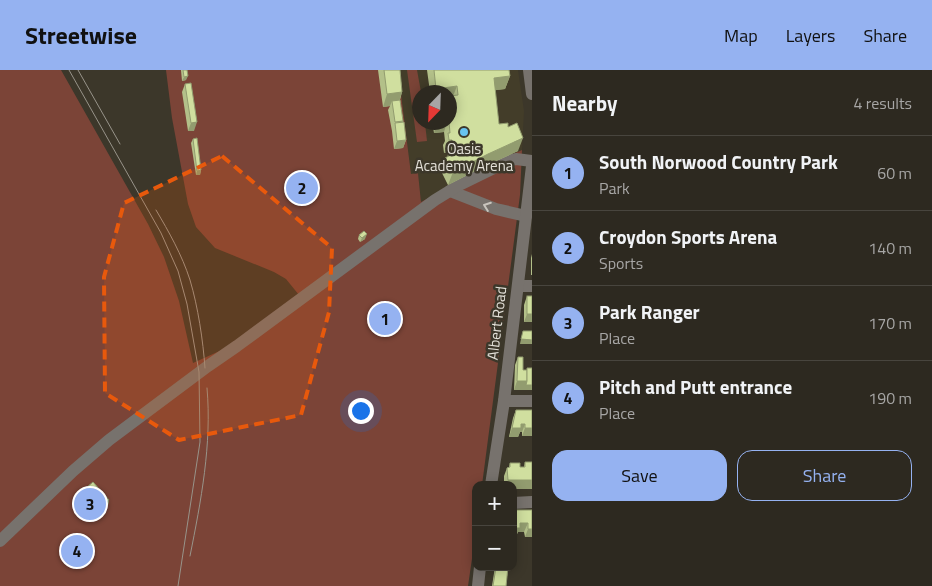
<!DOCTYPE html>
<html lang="en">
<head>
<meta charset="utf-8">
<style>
	:root { --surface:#2d2920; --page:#353129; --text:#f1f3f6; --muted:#a7a6a5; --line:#48453e; --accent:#95b2f1 }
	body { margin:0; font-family:"Titillium Web",sans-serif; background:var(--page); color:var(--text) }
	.controls { position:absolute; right:15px; bottom:15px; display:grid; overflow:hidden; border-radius:10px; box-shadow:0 2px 12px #0003 }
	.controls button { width:45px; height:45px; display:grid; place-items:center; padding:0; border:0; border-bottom:1px solid var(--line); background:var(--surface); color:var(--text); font:25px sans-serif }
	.compass { position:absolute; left:412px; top:15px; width:45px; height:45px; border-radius:50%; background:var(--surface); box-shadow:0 2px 12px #0003; rotate:203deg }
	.you { position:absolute; left:360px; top:340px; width:18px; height:18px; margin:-12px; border:4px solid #fff; border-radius:50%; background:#1a73e8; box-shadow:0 0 0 8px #1a73e833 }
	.badge { display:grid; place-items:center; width:32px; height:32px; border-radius:50%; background:var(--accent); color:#111; font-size:16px; font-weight:700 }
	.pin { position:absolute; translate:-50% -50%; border:2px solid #fff; box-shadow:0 1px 5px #0006 }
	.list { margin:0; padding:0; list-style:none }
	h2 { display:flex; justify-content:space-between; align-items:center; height:65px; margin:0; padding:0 20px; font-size:21px }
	h2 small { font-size:16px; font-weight:400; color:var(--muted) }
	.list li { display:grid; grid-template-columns:32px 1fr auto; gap:15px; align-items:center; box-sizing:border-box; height:75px; padding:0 20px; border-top:1px solid var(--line) }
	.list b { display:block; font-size:19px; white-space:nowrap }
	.list p { margin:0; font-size:16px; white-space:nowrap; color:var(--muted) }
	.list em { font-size:16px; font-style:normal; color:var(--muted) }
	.actions { display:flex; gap:10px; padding:15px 20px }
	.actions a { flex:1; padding:11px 0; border:1px solid var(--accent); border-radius:15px; text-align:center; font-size:18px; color:var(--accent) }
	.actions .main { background:var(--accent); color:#111 }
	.map { position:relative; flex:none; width:532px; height:516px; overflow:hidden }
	header { display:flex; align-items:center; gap:30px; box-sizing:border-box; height:70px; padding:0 25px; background:var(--accent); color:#111 }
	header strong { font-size:24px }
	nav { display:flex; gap:28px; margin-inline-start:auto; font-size:18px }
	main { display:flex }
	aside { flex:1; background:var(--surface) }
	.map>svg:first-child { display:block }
	.built { fill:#433d29; fill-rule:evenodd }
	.green { fill:#7b4437 }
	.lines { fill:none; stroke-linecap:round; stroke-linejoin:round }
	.minor { stroke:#77726d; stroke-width:12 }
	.tram { stroke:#98948a; stroke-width:1 }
	.wall { fill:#b3c089 }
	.shaded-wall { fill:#929c6f }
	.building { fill:#d0df9f; stroke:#929c6f }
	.oneway { stroke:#c8c4bd }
	.marked { fill:#e8590c; fill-opacity:0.2; stroke:#e8590c; stroke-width:4; stroke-dasharray:10 6; stroke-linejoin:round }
	.poi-dot { fill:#68c4f0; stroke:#3c372a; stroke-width:2 }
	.labels { text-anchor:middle; stroke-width:5; stroke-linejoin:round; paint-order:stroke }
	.poi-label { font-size:15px; fill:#e3e0d8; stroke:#3c372a }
	.street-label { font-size:15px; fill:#e3e0d8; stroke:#3c372a }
</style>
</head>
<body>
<header>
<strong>Streetwise</strong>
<nav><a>Map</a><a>Layers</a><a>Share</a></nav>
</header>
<main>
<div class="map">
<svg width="532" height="516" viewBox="0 0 532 516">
	<rect width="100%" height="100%" fill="#3c372a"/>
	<path class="built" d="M398,0H518L524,41L522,80L492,93L421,132L418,104H411ZM420,22H450V52H420Z"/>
	<g class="green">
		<polygon points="0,0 61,0 148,154 164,187 179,231 193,293 224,279 299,225 286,209 274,202 215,178 196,157 188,134 172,48 166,0 398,0 411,104 418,103 421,132 492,93 522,80 520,125 482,415 476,415 476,461 468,516 0,516"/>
		<polygon points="407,0 417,0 421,22 420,52 425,53 427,71 417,72"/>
	</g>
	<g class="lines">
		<g class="minor">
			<polyline points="529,0 532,24"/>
			<polyline points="450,121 496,139 526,146"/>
			<polyline points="518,216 532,216"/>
			<polyline points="504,331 532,331"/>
			<polyline points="491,415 504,331 532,96"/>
			<polyline points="513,433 532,432"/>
			<polyline points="0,471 73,401 109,370 208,296 237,276 435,130 461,114 508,91 516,89 532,91"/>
			<polyline points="478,516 480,497"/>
		</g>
		<g class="tram">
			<polyline points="69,0 161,163 178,201 187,234 199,302 200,372 178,516"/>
			<polyline points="78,0 120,74"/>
			<path d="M156,140C169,162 182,185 190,210C198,237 203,270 205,298"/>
			<path d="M190,486C201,431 212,374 207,318"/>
		</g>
	</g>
	<g class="wall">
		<polygon points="181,0 187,0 186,10 182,11"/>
		<polygon points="378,0 400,0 402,22 400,30 406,70 403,78 394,79 392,61 388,40 390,36 383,37"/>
		<polygon points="427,0 509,0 510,6 505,19 495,20 499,54 508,57 518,81 483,97 448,115 441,101 445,88 448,87 447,82 444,83 443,75 445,71 444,62 434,63 432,52 450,52 450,22 430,22"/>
		<polygon points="185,14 194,61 188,61 182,22"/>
		<polygon points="193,69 201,100 200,105 196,105 191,73"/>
		<polygon points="359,165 365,169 360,172 358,169"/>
		<polygon points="532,184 532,205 531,205 531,188"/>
		<polygon points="527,226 532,226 532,252 524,252 524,235"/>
		<polygon points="518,287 523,300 532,320 514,320 515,295"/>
		<polygon points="516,340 532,366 522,366 522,362 520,362 518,367 509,367 513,348"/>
		<polygon points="525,392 532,419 513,419 513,415 504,415 504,406 507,398 509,397 510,393 520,397 524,397"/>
		<polygon points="74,428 109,430 108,435 88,452 72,433"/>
		<polygon points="513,440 532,440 532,467 525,467 524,462 518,462 516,466 513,466"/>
		<polygon points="495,497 508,497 506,516 492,516"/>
	</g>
	<g class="shaded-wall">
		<polygon points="188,6 186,10 182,11 184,7"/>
		<polygon points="510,6 505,19 489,21 494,8"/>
		<polygon points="457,16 452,29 450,29 450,22 434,22 436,19"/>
		<polygon points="402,22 398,35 392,31 390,36 383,37 387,24"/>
		<polygon points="197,52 194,61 188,61 191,53"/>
		<polygon points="437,52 447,52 444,62 434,63"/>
		<polygon points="523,68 518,81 483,97 448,115 453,102 488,84"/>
		<polygon points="406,70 403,78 394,79 397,71"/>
		<polygon points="449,70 452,70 447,82 444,83"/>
		<polygon points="201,100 200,105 196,105 197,101"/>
		<polygon points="367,164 365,169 360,172 362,168"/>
		<polygon points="527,244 532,244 532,252 524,252"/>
		<polygon points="521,269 532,270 532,274 520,274"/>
		<polygon points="517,311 527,311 532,315 532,320 514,320"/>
		<polygon points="521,354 525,354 522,362 520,362 518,367 509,367 512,358"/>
		<polygon points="525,358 532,358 532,366 522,366"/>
		<polygon points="508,410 532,410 532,419 513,419 513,415 506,415"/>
		<polygon points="109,430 108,435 88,452 90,447"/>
		<polygon points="520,453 528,453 524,462 518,462 516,466 513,466 513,458"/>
		<polygon points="528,459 532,459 532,467 525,467"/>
		<polygon points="75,479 88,480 86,485 74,484"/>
	</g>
	<g class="building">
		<polygon points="183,0 187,0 188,6 184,7"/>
		<polygon points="384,0 400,0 402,22 387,24"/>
		<polygon points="434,0 509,0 510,6 494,8 499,54 508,53 508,57 517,53 523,68 488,84 453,102 445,88 453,84 452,70 449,70 448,63 450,63 449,52 450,26 458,25 457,16 436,19"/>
		<polygon points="191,13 197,52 191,53 185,14"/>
		<polygon points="400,30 403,51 395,52 392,31"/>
		<polygon points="404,52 406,70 397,71 395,53"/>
		<polygon points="197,68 201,100 197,101 193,69"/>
		<polygon points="364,161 367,164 362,168 359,165"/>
		<rect x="527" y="226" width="5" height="18"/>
		<polygon points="523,261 532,261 532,270 521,269"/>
		<polygon points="518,287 523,287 523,300 527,300 527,311 517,311"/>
		<polygon points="527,298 532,298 532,315 526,315 527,311"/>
		<polygon points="516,340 532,340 532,358 525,358 525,354 521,354 521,358 512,358"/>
		<polygon points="525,392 532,392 532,410 508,410 507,398 510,397 510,393 520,393 520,397 525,397"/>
		<polygon points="93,412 109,430 90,447 74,428"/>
		<polygon points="513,440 532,440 532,459 528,459 528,453 520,453 520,458 513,458"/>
		<polygon points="76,474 88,474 88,480 75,479"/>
		<polygon points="496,497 508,497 506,516 493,516"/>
	</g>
	<defs><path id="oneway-chevron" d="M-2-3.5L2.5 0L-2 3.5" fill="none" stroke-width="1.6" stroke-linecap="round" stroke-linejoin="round" transform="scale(1.25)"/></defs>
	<use class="oneway" href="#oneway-chevron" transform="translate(487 136) rotate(-160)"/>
	<path class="marked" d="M222,86L332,178L329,242L301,345L179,370L105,323L104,207L124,133Z"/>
	<circle class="poi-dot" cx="464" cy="62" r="5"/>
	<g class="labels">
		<g class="poi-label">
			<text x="464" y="84">Oasis<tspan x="464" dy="17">Academy Arena</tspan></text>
		</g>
		<g class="street-label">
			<text transform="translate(497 253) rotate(-83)" y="5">Albert Road</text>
		</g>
	</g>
</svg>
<div class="controls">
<button>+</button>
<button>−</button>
</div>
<svg class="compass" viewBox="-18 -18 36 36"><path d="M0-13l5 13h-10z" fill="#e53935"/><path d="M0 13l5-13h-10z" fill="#a7a6a5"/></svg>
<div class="you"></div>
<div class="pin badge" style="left:385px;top:249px">1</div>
<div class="pin badge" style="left:302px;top:118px">2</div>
<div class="pin badge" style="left:90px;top:434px">3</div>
<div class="pin badge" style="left:77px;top:481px">4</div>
</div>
<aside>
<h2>Nearby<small>4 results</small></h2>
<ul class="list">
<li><span class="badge">1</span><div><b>South Norwood Country Park</b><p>Park</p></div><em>60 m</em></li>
<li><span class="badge">2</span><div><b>Croydon Sports Arena</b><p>Sports</p></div><em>140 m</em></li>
<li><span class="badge">3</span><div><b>Park Ranger</b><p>Place</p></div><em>170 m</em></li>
<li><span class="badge">4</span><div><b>Pitch and Putt entrance</b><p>Place</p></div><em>190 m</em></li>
</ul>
<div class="actions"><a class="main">Save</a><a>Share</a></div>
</aside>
</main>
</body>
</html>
